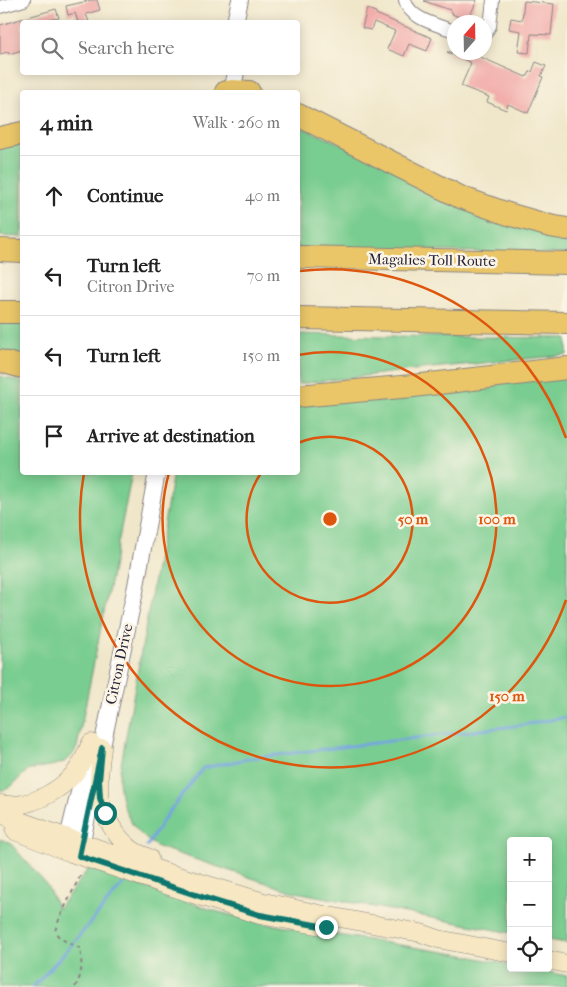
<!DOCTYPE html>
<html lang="en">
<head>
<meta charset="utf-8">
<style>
	:root { --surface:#fff; --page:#f2f2f2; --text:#222; --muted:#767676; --line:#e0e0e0 }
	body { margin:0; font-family:"IM FELL French Canon",serif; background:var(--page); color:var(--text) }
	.controls { position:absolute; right:15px; bottom:15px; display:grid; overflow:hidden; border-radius:5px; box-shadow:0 2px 12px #0003 }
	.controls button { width:45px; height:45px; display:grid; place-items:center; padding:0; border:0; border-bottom:1px solid var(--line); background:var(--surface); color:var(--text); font:25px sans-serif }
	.compass { position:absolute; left:447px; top:15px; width:45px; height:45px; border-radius:50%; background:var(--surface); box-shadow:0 2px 12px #0003; rotate:20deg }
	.stop { position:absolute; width:15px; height:15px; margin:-11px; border:4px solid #0f766e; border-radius:50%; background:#fff }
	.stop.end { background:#0f766e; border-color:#fff; box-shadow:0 1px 5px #0008 }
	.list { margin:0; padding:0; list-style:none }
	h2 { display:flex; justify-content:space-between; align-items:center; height:65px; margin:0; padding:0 20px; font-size:21px }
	h2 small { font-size:16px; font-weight:400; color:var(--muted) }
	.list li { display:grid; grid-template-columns:32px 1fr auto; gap:15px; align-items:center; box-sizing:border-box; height:80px; padding:0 20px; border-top:1px solid var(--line) }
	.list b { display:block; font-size:19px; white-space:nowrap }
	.list p { margin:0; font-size:16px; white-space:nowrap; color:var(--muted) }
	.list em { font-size:16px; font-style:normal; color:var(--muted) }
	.icon { flex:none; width:28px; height:28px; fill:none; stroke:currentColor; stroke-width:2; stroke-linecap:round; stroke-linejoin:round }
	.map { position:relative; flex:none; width:567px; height:987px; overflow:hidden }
	.search { position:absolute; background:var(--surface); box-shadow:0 2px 12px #0003; left:20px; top:20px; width:280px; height:55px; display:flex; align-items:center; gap:12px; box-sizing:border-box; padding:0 18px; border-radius:5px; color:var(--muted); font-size:19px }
	.panel { position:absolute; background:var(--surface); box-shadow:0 2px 12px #0003; left:20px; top:90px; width:280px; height:385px; border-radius:5px }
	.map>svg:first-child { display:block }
	.green { fill:#7acd90; stroke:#4e7866 }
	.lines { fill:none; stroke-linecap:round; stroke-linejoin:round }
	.stream { stroke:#75a4de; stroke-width:3 }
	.building { fill:#f2adab }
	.minor-casing { stroke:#898483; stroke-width:14 }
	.tertiary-casing { stroke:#898483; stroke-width:18 }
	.secondary-casing { stroke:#898483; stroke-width:19 }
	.motorway-casing { stroke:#898483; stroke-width:24 }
	.path { stroke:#898483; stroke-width:2; stroke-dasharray:4 4; stroke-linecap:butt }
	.minor { stroke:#fff; stroke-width:12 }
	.tertiary { stroke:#fff; stroke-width:16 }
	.secondary { stroke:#f7e8c3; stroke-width:18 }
	.motorway { stroke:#eac669; stroke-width:22 }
	.route { stroke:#0f766e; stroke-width:6 }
	.ring { fill:none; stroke:#de560e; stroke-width:2.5 }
	.labels { text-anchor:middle; stroke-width:5; stroke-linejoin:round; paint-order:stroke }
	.street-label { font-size:15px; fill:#22223b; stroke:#fcf5e5 }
	.centre { fill:#de560e; stroke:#fcf5e5; stroke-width:2.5 }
	.ring-label { font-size:15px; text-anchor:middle; font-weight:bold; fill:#de560e; stroke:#fcf5e5; stroke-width:5; stroke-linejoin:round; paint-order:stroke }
</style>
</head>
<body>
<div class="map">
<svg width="567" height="987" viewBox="0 0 567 987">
	<rect width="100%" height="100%" fill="#fcf5e5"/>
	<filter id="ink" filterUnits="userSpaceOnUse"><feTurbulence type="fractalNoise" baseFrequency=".02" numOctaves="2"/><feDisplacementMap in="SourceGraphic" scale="10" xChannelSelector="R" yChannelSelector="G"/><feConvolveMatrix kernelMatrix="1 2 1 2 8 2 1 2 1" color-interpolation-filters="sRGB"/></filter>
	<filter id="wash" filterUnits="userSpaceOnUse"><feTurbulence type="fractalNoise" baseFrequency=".0096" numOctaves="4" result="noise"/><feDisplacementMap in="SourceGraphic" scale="20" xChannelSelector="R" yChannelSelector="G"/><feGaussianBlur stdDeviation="1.12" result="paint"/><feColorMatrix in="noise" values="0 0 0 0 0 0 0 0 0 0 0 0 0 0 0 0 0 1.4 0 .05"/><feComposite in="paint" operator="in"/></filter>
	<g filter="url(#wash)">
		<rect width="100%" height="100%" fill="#f0e7cb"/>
		<g class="green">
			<polygon points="298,126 567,239 567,254 298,248"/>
			<polygon points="22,141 22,237 0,236 0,146"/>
			<polygon points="0,323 22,324 22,356 0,350"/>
			<polygon points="298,334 384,336 567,338 567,355 421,369 298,384"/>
			<path d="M567,374V943L548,940V841H511V933L291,891L158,847C130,831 120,807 119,776L173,473L298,472V405Z"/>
			<path d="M0,376L22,382V472L132,473L77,747C68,766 57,764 39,768C35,769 30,769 28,771C17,777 13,791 0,790Z"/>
			<polygon points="0,839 10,843 46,884 58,909 89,868 215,911 262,923 463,955 511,965 511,968 529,968 567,976 567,987 0,987"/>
		</g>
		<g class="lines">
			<g class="stream">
				<polyline points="147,846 166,816 203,768 252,758 522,725 567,717"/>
				<polyline points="33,987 69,948 123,884"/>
			</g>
		</g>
		<g id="blocks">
			<g class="building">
				<polygon points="92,0 97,0 100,10 86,14 89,22 78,22 75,13 68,15 66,6"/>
				<polygon points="425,0 477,0 469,18 465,16 464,19 452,14 453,13 450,11 450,10 424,1"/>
				<polygon points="524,1 554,4 551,35 531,34 529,53 518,52 521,31 509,29 511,18 522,20"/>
				<polygon points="56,9 59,18 39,22 23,22 22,20 22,50 9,54 8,52 0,54 0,25"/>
				<polygon points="367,9 376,12 376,14 432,38 427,51 409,44 404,56 387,49 395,31 374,22 371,30 362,28"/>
				<polygon points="447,52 469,52 526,77 526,76 528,76 530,71 532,72 536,62 546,66 541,76 543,77 528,113 508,104 506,110 487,102 489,97 461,86 471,63"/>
			</g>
		</g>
	</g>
	<g filter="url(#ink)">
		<use href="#blocks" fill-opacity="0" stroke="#898483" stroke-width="1"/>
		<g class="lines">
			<g class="minor-casing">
				<g id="minor">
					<path d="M405,0C409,19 438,25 454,31"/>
					<polyline points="0,7 24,0"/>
					<polyline points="484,36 490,26 493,0"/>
				</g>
			</g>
			<g class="tertiary-casing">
				<g id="tertiary">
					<polyline points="235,22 240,0"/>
					<polyline points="232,92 236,72"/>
					<polyline points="65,850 88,756"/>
					<polyline points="79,855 135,591 157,472"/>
				</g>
			</g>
			<g class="secondary-casing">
				<g id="secondary">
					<path d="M102,748C100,765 97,783 100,800C105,818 116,837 131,849C136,853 143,855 149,858"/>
					<path d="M0,804C5,804 11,806 16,805C37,803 60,790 74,774C82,765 86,754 91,743"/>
					<polyline points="0,814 162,871 264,902 324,915 399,929 421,933 438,939 511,953"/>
					<polyline points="15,831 71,853 205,898 260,915 316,925"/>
					<polyline points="548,960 567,964"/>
				</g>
			</g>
			<g class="motorway-casing">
				<g id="motorway">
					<polyline points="226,92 232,91 249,92"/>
					<polyline points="298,115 460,197 508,214 550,226 567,229"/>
					<polyline points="0,138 22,133"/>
					<polyline points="0,250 22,251"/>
					<polyline points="298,257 567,263"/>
					<polyline points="0,312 22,312"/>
					<polyline points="298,318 567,323"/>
					<polyline points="0,361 22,367"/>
					<polyline points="298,396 413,386 567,368"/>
				</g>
			</g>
			<path class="path" d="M75,987C83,975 82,962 80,948C71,944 59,940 55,931L60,917L82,872"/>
			<use href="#minor" class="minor"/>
			<use href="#tertiary" class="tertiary"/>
			<use href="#secondary" class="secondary"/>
			<use href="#motorway" class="motorway"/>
		</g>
	</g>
	<g class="lines" filter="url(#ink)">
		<polyline class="route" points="105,813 100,798 99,781 102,748 79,856 205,898 260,915 326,927"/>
	</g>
	<g class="ring">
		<path d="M298 443A83 83 0 1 1 261 473"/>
		<path d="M298 355A167 167 0 1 1 169 473"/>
		<path d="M566 600A250 250 0 0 1 84 473M300 271A250 250 0 0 1 566 438"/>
	</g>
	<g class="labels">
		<g class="street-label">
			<text transform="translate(432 260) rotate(1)" y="5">Magalies Toll Route</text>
			<text transform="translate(119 664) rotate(-78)" y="5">Citron Drive</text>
		</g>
	</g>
	<circle cx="330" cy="519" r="8" class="centre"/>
	<g class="ring-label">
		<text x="413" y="524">50 m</text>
		<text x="497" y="524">100 m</text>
		<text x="507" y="701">150 m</text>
	</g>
</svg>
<div class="controls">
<button>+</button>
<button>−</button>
<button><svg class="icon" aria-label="locate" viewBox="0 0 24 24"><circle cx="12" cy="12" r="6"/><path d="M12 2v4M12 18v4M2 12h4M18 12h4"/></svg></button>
</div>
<svg class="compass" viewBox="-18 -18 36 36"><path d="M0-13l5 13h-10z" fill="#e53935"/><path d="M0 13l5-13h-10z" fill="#767676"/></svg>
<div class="stop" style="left:105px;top:813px"></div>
<div class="stop end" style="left:326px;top:927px"></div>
<div class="search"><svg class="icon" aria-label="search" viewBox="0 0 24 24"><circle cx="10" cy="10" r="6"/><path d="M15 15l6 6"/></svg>Search here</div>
<section class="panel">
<h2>4 min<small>Walk · 260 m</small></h2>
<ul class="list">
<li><svg class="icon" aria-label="ahead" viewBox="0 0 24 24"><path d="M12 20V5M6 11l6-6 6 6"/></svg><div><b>Continue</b></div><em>40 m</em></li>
<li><svg class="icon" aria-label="left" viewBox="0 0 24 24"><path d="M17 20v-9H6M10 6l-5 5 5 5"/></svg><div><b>Turn left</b><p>Citron Drive</p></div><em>70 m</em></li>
<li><svg class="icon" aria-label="left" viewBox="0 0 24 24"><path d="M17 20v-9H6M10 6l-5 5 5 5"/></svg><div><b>Turn left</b></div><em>150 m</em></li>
<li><svg class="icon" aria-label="arrive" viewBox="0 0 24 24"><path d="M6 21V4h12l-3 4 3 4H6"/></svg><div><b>Arrive at destination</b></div></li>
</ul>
</section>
</div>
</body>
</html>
